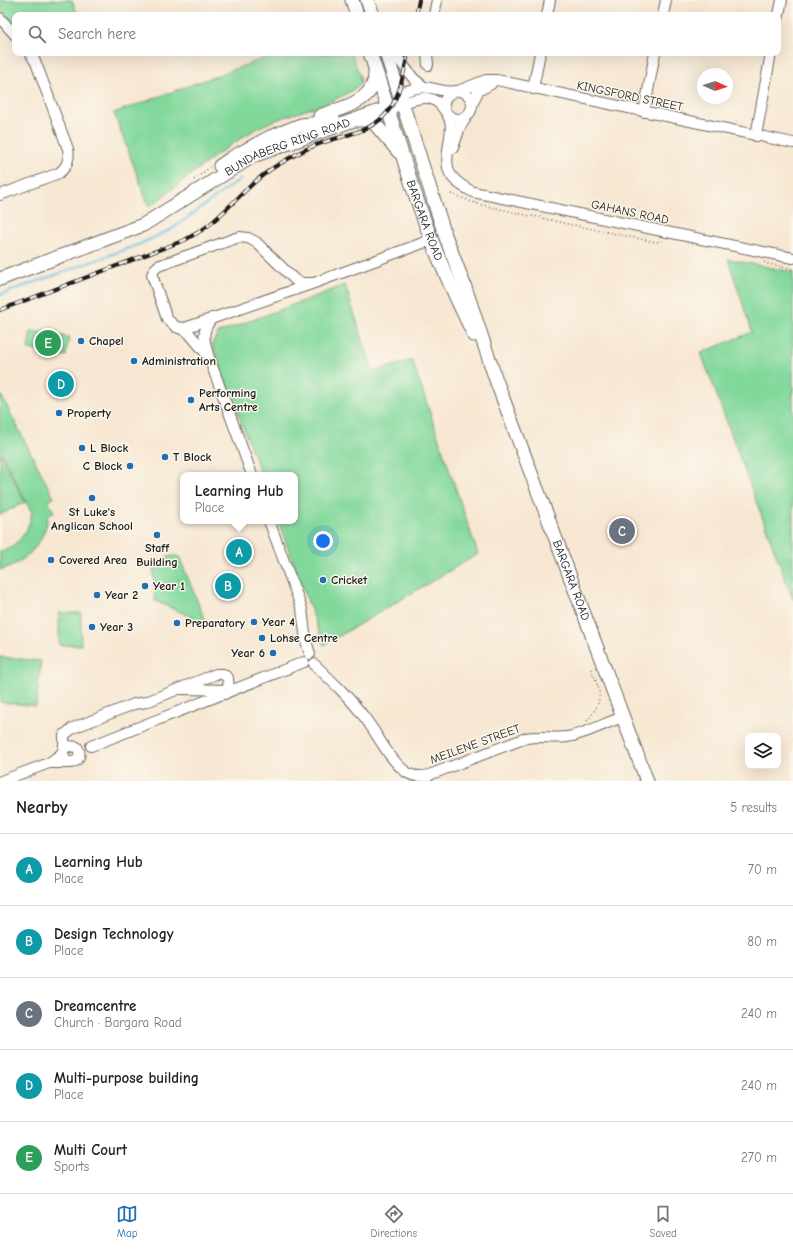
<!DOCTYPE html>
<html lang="en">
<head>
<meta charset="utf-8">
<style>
	:root { --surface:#fff; --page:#f2f2f2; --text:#222; --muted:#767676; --line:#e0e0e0; --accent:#1f6fb2 }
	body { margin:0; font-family:"Comic Neue",sans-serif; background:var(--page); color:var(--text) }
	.controls { position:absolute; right:12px; bottom:12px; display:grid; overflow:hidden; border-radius:8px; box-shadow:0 4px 16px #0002 }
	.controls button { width:36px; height:36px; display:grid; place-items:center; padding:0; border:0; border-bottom:1px solid var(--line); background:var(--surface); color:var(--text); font:20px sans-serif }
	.compass { position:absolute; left:697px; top:68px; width:36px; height:36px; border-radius:50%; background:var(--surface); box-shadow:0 4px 16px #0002; rotate:93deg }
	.you { position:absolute; left:323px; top:541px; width:14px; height:14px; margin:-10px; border:3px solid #fff; border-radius:50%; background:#1a73e8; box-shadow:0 0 0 6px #1a73e833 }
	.badge { display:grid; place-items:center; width:26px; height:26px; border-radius:50%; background:var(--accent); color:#fff; font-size:13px; font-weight:700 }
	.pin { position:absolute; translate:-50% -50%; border:2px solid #fff; box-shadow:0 1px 4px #0006 }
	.popup { position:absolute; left:180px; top:472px; width:118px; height:52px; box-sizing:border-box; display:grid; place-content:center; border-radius:8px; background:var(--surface); filter:drop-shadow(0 1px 3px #0005); font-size:13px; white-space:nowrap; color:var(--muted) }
	.popup b { font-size:15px; color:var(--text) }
	.popup::after { content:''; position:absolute; left:50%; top:100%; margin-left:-8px; border:8px solid transparent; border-top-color:var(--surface) }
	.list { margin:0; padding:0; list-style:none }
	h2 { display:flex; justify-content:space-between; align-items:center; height:52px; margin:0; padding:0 16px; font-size:17px }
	h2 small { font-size:13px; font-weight:400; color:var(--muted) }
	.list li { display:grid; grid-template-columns:26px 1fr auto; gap:12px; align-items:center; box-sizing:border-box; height:72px; padding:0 16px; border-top:1px solid var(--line) }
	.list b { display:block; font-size:15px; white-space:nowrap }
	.list p { margin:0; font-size:13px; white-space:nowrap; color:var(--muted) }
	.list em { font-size:13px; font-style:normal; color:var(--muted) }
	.icon { flex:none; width:22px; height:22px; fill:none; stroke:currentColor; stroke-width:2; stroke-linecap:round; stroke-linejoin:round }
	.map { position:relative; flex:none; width:793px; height:781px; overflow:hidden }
	.search { position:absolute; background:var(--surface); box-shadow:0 4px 16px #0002; left:12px; right:12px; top:12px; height:44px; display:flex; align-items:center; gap:10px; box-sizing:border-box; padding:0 14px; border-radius:8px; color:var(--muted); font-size:15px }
	.sheet { height:412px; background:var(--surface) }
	nav { display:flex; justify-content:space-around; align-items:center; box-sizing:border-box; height:56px; border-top:1px solid var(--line); background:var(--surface); font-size:11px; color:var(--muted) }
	nav a { display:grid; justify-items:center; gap:2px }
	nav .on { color:var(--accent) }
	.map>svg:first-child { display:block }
	.green { fill:#82d89b; stroke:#4f7a5c }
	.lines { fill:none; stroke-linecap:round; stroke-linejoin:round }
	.stream { stroke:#60bede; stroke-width:2.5 }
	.minor-casing { stroke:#69635c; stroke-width:12 }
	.major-casing { stroke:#69635c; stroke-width:15 }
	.path { stroke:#69635c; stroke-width:1.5; stroke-dasharray:1 3; stroke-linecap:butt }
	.minor { stroke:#fff; stroke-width:10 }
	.major { stroke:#fff; stroke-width:13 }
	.rail-casing { stroke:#1c1c1c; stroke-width:4 }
	.rail { stroke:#fbf7ec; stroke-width:2.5; stroke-dasharray:8; stroke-linecap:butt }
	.poi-dot { fill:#1f6fb2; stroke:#fbf7ec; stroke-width:1.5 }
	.labels { text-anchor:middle; stroke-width:3; stroke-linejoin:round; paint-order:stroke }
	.street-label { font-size:12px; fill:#1c1c1c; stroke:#fbf7ec }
	.poi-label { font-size:12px; font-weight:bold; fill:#1c1c1c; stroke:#fbf7ec; text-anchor:start }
</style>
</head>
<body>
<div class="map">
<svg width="793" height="781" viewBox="0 0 793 781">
	<rect width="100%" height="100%" fill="#fbf7ec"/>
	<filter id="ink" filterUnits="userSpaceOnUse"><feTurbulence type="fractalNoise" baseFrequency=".025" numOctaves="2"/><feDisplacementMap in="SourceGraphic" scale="8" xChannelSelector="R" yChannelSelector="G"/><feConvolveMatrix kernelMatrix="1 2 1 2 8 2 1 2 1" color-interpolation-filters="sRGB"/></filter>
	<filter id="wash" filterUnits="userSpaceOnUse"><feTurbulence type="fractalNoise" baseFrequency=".012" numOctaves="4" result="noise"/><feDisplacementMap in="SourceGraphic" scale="16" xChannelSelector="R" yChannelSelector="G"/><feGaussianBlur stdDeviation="0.9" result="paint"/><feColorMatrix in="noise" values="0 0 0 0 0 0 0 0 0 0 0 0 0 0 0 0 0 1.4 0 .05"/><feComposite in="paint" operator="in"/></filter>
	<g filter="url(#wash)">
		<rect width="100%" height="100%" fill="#f7e7d2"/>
		<g class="green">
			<path d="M0,0H72L77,13L70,15H15V27C8,20 0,10 0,0Z"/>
			<path d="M279,53H351L360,76L361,83C338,106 287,112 258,128C219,150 185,180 149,207L114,113Z"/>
			<polygon points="728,259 793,272 793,600 701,353 752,332"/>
			<polygon points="345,285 373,372 412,360 478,554 324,645 278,521 295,521 295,475 261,475 212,344 218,333"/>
			<polygon points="31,331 69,337 66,356 28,349"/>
			<path d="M0,393L54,498L48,501L54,512L48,515C45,543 27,562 0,570V552C20,545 30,530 32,509L30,510L0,449Z"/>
			<polygon points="0,453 25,502 0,515"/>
			<polygon points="172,556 179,556 206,623 155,601 153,563"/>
			<rect x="59" y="613" width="22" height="32"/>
			<polygon points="0,657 41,661 36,706 0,702"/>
		</g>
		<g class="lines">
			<polyline class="stream" points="0,295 140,244 172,229 240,179"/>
		</g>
	</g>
	<g filter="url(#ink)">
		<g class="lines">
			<g class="minor-casing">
				<g id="minor">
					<polyline points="434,15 437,0"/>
					<polyline points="547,15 550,0"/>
					<polyline points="663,15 666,0"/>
					<polyline points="0,18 15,35"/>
					<polyline points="778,19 782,0"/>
					<polyline points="394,53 413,78 424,87"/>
					<polyline points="427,53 428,65"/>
					<polyline points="533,89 540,53"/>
					<circle cx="458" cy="105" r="14"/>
					<polyline points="458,91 486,80 497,80 793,143"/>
					<path d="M399,94C409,90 419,86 430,88C439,89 446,93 455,91"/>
					<path d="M402,103C420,98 433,92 445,111"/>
					<polyline points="473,103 478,91 491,84"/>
					<polyline points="644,112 655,53"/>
					<path d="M448,116C452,123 451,129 450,137C445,168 444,177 473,192L793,258"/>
					<polyline points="756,136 771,53"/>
					<polyline points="453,148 460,127 466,118"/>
					<path d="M0,195L59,173C67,167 70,158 68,149L36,63L30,53"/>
					<polyline points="314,283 303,283 295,280 256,242 248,238 239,237 158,266 154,270 152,275 167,319 176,327 185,328 314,283 431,240"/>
					<path d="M212,318C201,332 204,339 208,355L252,475"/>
					<polyline points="179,328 188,332 205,352"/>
					<polyline points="269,521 302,609 306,641 310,654"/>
					<path d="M314,664C332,681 350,698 365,718C378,735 388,758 406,772C413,777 420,777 429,775L526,738C542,735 553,739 567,737C586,734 605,723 623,717"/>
					<polyline points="182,689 232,690"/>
					<polyline points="91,746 304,662"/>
					<polyline points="64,749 64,735 73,728 134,704 146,702 216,674 223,674 228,678 229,690 225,694"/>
					<path d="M63,752L65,760L70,763C79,762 82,754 77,747L68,746L64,749L61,754L49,763H70"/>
					<polyline points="1,781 49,763"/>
				</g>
			</g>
			<g class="major-casing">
				<g id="major">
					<polyline points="352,0 357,15"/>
					<polyline points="367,0 373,15"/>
					<path id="s1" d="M370,53C391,115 408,180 432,241C444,273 459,304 474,335"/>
					<path id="s2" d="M386,53L445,235L466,290L496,380L647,781"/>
					<path d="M320,116C342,108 377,101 375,72"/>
					<polyline points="357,120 366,120 375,124 399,152"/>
					<polyline points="220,166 233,157 270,137 301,125 320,123 333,118"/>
					<path id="s3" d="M0,279L143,225L253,156L402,103"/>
				</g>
			</g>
			<g class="path">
				<polyline points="194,180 210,167"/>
				<polyline points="451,194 478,204 530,216 541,217 545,219 568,224 655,242 663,241"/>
				<polyline points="764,262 768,264 793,269"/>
				<path d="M587,721C606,698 600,691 590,667"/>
			</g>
			<use href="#minor" class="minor"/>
			<use href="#major" class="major"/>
			<g class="rail-casing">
				<g id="rail">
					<polyline points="416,15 419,0"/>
					<path d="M0,310L185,240C193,235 202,231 210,224C234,204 254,178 281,163C293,156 306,148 319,144C340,136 367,133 383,117C400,100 403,75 408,53"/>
				</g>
			</g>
			<use href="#rail" class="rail"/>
		</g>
	</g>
	<g class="poi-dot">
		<circle cx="81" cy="341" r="4"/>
		<circle cx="134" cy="361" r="4"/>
		<circle cx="191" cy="400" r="4"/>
		<circle cx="59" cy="413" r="4"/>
		<circle cx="82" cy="448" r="4"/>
		<circle cx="165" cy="457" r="4"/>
		<circle cx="130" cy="466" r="4"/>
		<circle cx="92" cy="498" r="4"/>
		<circle cx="157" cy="535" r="4"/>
		<circle cx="51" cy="560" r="4"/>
		<circle cx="323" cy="580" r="4"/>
		<circle cx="145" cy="586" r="4"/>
		<circle cx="97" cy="595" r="4"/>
		<circle cx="254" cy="622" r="4"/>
		<circle cx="177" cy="623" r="4"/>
		<circle cx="92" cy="627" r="4"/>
		<circle cx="262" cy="638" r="4"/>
		<circle cx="273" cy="653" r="4"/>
	</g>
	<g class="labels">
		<g class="street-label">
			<text transform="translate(630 96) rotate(12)" y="4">KINGSFORD STREET</text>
			<text dy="4" stroke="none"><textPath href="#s3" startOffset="318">BUNDABERG RING ROAD</textPath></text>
			<text transform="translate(630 212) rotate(12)" y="4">GAHANS ROAD</text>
			<text dy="4" stroke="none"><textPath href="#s1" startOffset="176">BARGARA ROAD</textPath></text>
			<text dy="4" stroke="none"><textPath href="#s2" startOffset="559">BARGARA ROAD</textPath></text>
			<text transform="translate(475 744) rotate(-20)" y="4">MEILENE STREET</text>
		</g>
		<g class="poi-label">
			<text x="89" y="345">Chapel</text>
			<text x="142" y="365">Administration</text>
			<text x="199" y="397">Performing<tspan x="199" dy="14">Arts Centre</tspan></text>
			<text x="67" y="417">Property</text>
			<text x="90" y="452">L Block</text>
			<text x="173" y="461">T Block</text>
			<text x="122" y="470" text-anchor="end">C Block</text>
			<text x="92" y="516" text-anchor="middle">St Luke's<tspan x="92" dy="14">Anglican School</tspan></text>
			<text x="157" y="552" text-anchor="middle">Staff<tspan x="157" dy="14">Building</tspan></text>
			<text x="59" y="564">Covered Area</text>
			<text x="331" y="584">Cricket</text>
			<text x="153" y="590">Year 1</text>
			<text x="105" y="599">Year 2</text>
			<text x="262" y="626">Year 4</text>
			<text x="185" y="627">Preparatory</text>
			<text x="100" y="631">Year 3</text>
			<text x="270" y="642">Lohse Centre</text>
			<text x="265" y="657" text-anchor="end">Year 6</text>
		</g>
	</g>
</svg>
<div class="controls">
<button><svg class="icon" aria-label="layers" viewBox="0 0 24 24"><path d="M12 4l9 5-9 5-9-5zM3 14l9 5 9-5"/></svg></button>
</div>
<svg class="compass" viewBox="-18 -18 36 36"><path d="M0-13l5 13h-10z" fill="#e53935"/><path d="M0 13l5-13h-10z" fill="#767676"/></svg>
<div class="you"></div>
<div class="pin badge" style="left:239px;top:552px;background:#0f9aa8">A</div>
<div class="popup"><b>Learning Hub</b>Place</div>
<div class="pin badge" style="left:228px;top:586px;background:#0f9aa8">B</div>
<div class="pin badge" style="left:622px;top:531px;background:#6b7280">C</div>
<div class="pin badge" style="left:61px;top:384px;background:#0f9aa8">D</div>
<div class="pin badge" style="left:48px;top:343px;background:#2e9e5b">E</div>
<div class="search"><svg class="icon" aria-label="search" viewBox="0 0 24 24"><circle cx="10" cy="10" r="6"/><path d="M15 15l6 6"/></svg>Search here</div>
</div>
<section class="sheet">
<h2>Nearby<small>5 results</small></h2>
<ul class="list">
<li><span class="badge" style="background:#0f9aa8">A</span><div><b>Learning Hub</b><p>Place</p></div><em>70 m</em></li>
<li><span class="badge" style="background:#0f9aa8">B</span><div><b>Design Technology</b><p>Place</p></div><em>80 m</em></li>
<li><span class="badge" style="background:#6b7280">C</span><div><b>Dreamcentre</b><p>Church · Bargara Road</p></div><em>240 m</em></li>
<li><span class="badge" style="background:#0f9aa8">D</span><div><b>Multi-purpose building</b><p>Place</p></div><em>240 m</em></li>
<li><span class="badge" style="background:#2e9e5b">E</span><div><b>Multi Court</b><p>Sports</p></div><em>270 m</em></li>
</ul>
</section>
<nav>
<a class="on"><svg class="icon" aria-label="map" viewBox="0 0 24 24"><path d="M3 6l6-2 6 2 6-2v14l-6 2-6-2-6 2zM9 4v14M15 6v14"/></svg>Map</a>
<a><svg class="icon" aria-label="directions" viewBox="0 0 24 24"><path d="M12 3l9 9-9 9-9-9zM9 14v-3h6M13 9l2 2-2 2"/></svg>Directions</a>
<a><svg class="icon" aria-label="saved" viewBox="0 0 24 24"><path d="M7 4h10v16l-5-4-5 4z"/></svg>Saved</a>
</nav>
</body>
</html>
